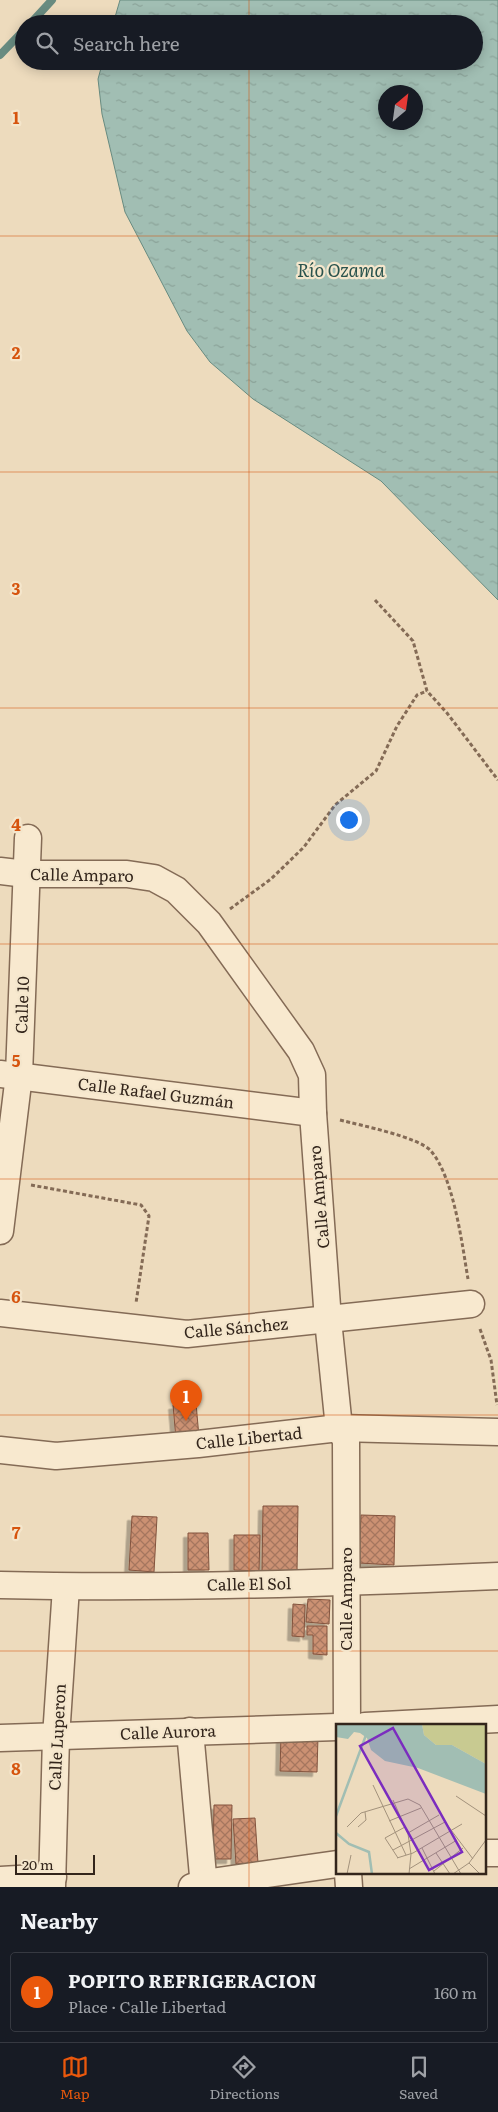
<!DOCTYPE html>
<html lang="en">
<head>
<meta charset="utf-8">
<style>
	:root { --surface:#171b24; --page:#242831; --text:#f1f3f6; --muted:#9ea1a6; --line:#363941; --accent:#ea580c }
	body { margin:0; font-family:Literata,serif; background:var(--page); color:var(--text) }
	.compass { position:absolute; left:378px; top:85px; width:45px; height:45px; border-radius:50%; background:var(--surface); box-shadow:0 2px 12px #0003; rotate:29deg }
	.scale { position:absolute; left:15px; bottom:12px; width:80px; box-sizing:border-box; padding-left:5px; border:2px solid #33251b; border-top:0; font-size:14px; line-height:18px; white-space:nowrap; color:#33251b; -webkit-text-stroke:4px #f4e6cc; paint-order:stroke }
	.you { position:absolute; left:348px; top:819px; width:18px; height:18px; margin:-12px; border:4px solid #fff; border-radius:50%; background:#1a73e8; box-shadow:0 0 0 8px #1a73e833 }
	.badge { display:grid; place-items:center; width:32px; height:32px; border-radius:50%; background:var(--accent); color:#fff; font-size:16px; font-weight:700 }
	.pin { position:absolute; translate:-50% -41px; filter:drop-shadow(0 1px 2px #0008) }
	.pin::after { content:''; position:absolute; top:26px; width:18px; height:15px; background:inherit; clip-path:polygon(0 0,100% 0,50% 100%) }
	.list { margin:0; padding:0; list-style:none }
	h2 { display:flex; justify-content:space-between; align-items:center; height:65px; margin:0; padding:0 20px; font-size:21px }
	h2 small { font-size:16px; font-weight:400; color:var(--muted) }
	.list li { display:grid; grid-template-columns:32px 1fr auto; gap:15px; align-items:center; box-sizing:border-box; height:80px; margin:0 10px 10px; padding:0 10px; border:1px solid var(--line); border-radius:5px }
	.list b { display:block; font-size:19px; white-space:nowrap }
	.list p { margin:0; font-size:16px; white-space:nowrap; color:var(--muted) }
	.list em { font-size:16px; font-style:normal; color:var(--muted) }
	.icon { flex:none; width:28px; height:28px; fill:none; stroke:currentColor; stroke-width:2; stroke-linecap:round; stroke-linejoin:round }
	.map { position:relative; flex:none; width:498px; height:1887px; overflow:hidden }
	.search { position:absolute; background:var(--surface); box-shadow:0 2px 12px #0003; left:15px; right:15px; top:15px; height:55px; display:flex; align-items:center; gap:12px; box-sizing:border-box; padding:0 18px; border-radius:28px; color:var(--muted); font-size:19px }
	.sheet { height:155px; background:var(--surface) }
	nav { display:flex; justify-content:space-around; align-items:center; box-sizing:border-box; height:70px; border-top:1px solid var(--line); background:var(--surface); font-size:14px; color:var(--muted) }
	nav a { display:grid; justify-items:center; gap:2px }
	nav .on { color:var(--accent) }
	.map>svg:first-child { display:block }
	.water { fill:url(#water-ripples); stroke:#688b80; fill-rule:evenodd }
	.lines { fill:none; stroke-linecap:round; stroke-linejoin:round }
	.stream { stroke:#688b80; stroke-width:8 }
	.building { fill:url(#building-cross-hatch); stroke:#83533d; filter:url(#shadow) }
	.minor-casing { stroke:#846b56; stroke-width:29 }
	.path { stroke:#846b56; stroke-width:3; stroke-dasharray:4 2.5; stroke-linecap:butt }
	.minor { stroke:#f8e9cf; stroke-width:26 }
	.grid { fill:none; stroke:#d6540e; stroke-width:1; stroke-opacity:0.55 }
	.labels { text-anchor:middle; stroke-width:4.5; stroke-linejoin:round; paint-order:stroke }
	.street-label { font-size:16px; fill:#33251b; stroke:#f4e6cc }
	.water-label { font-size:18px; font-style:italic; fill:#2a534d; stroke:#f4e6cc }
	.inset-river { fill:none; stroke:#a1beb3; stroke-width:2.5 }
	.inset-road { fill:none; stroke:#a3927c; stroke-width:1 }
	.view { fill:#7b2cbf; fill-opacity:0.15; stroke:#7b2cbf; stroke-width:2.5 }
	.inset-edge { fill:none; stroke:#33251b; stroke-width:2.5 }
	.grid-label { font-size:16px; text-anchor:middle; font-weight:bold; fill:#d6540e; stroke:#f4e6cc; stroke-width:4.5; stroke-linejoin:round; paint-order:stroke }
</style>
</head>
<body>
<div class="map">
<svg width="498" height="1887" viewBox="0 0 498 1887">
	<defs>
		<pattern id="water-ripples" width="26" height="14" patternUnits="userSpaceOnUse" patternTransform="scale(1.25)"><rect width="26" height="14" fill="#a1beb3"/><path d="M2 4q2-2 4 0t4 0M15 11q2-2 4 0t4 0" fill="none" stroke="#8ba399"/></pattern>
		<pattern id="building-cross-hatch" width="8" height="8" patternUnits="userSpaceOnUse" patternTransform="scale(1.25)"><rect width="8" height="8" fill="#cb9173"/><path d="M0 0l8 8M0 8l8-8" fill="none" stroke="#a5765e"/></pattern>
		<filter id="shadow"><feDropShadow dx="-4.5" dy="4.5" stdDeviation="0" flood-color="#0004"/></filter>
	</defs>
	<rect width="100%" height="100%" fill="#eddbbd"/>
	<path class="water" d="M120,0H498V600L381,481L253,399L210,362L187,331L125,212L102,114L98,79L103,61H474V24H113ZM386,92H416V122H386Z"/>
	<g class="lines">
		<g class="stream">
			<polyline points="30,24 52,0"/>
			<polyline points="0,55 24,30"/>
		</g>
	</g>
	<g class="building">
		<polygon points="196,1403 199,1437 176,1439 173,1405"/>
		<polygon points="263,1506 298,1506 297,1572 262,1571"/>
		<polygon points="361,1515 395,1516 394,1565 359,1563"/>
		<polygon points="132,1516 157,1517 154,1572 129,1570"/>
		<polygon points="188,1533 208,1533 209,1570 188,1570"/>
		<polygon points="234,1535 260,1535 259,1571 234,1570"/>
		<polygon points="308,1599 330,1600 329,1624 306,1622"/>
		<polygon points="293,1604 305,1605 304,1637 292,1636"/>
		<polygon points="307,1626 327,1626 327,1655 313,1654 313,1635 307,1635"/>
		<polygon points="281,1735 318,1736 317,1772 280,1771"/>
		<polygon points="214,1805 232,1805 231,1859 213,1859"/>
		<polygon points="255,1818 258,1863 236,1864 233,1819"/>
	</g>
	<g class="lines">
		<g class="minor-casing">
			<g id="minor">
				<polyline points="0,871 26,874 127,874 154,878 176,890 209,923 301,1051 312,1075 313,1113 328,1320 339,1428 346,1440 347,1726"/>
				<polyline points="0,1074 313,1113"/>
				<polyline points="0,1231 19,1075 28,838"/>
				<polyline points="0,1313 187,1334 471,1304"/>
				<polyline points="0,1450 56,1456 198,1444 339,1428 498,1432"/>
				<path d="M0,1585C166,1589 332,1583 498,1576"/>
				<polyline points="365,1726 498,1719"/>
				<polyline points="190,1731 204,1887"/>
				<polyline points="0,1738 337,1727"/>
				<polyline points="484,1853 498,1853"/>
				<polyline points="348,1873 349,1887"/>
				<polyline points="0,1880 53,1877"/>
				<polyline points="52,1887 56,1737 66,1587"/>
				<polyline points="192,1887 204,1883 337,1864"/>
			</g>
		</g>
		<g class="path">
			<polyline points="375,600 413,641 427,691 447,713 498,780"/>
			<polyline points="230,909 271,879 304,847 335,805 376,771 397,726 417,695 427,691"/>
			<path d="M340,1120C359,1125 419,1137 431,1151C454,1178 462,1244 468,1279"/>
			<polyline points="31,1185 141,1205 149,1216 136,1303"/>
			<polyline points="480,1329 491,1360 497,1405"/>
		</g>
		<use href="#minor" class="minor"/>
	</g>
	<path class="grid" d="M249,0V24M249,61V1887M0,236H498M0,472H498M0,708H498M0,944H498M0,1179H498M0,1415H498M0,1651H498"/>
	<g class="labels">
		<g class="street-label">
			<text transform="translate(82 875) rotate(1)" y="6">Calle Amparo</text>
			<text transform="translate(22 1005) rotate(-88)" y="6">Calle 10</text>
			<text transform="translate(156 1093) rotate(7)" y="6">Calle Rafael Guzmán</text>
			<text transform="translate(319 1197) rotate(-95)" y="6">Calle Amparo</text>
			<text transform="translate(236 1328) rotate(-5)" y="6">Calle Sánchez</text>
			<text transform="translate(249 1438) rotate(-6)" y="6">Calle Libertad</text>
			<text transform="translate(249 1584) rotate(-1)" y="6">Calle El Sol</text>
			<text transform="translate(346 1599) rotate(-90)" y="6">Calle Amparo</text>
			<text transform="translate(168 1732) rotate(-2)" y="6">Calle Aurora</text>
			<text transform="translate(57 1737) rotate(-87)" y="6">Calle Luperon</text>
		</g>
		<g class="water-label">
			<text x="341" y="277">Río Ozama</text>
		</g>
	</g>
	<g transform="translate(336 1724)">
		<rect width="150" height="150" fill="#eddbbd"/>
		<path d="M86,0H150V40L116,21H100L88,11Z" fill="#c8ca91"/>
		<path d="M0,0H86L88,11L100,21H116L150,40V70L82,44L49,37L35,26L31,14L24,9L18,8L12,15L0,13Z" fill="#a1beb3"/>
		<path class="inset-river" d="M0,92L30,11M0,109L13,120L33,128L36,150"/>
		<path class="inset-road" d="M37,61L70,131M120,72L150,92M57,76L72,110L75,130L73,150M53,97L85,84M11,103L25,89L72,75L84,81L125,150M22,103L30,96L29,88M72,109L103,91M86,124L99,150M57,126L109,98L137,135M100,129L114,150M61,134L77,129L126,100M62,134L49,114L69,103M133,139L144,150M73,145L121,116M98,147L127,124M11,150L15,131M117,150L133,139L150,116"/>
		<path class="view" d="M57,4L126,128L93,146L24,22Z"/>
		<rect width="150" height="150" class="inset-edge"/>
	</g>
	<g class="grid-label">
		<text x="16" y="124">1</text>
		<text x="16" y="359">2</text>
		<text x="16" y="595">3</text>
		<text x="16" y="831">4</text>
		<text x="16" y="1067">5</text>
		<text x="16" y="1303">6</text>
		<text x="16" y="1539">7</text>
		<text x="16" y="1775">8</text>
	</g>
</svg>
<svg class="compass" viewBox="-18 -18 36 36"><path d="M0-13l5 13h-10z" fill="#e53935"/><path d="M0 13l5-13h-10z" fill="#9ea1a6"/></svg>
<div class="scale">20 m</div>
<div class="you"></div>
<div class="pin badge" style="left:186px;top:1421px">1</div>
<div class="search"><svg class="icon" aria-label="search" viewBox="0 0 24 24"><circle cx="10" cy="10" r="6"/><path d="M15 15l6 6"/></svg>Search here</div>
</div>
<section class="sheet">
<h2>Nearby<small></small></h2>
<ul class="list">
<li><span class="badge">1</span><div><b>POPITO REFRIGERACION</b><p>Place · Calle Libertad</p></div><em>160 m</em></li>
</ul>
</section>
<nav>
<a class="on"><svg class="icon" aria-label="map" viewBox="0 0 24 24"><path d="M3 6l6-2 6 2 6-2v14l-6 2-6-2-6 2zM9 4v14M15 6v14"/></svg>Map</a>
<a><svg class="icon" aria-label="directions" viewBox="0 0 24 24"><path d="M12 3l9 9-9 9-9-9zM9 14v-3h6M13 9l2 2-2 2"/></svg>Directions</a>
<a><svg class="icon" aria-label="saved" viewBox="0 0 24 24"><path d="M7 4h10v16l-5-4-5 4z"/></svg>Saved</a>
</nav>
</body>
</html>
